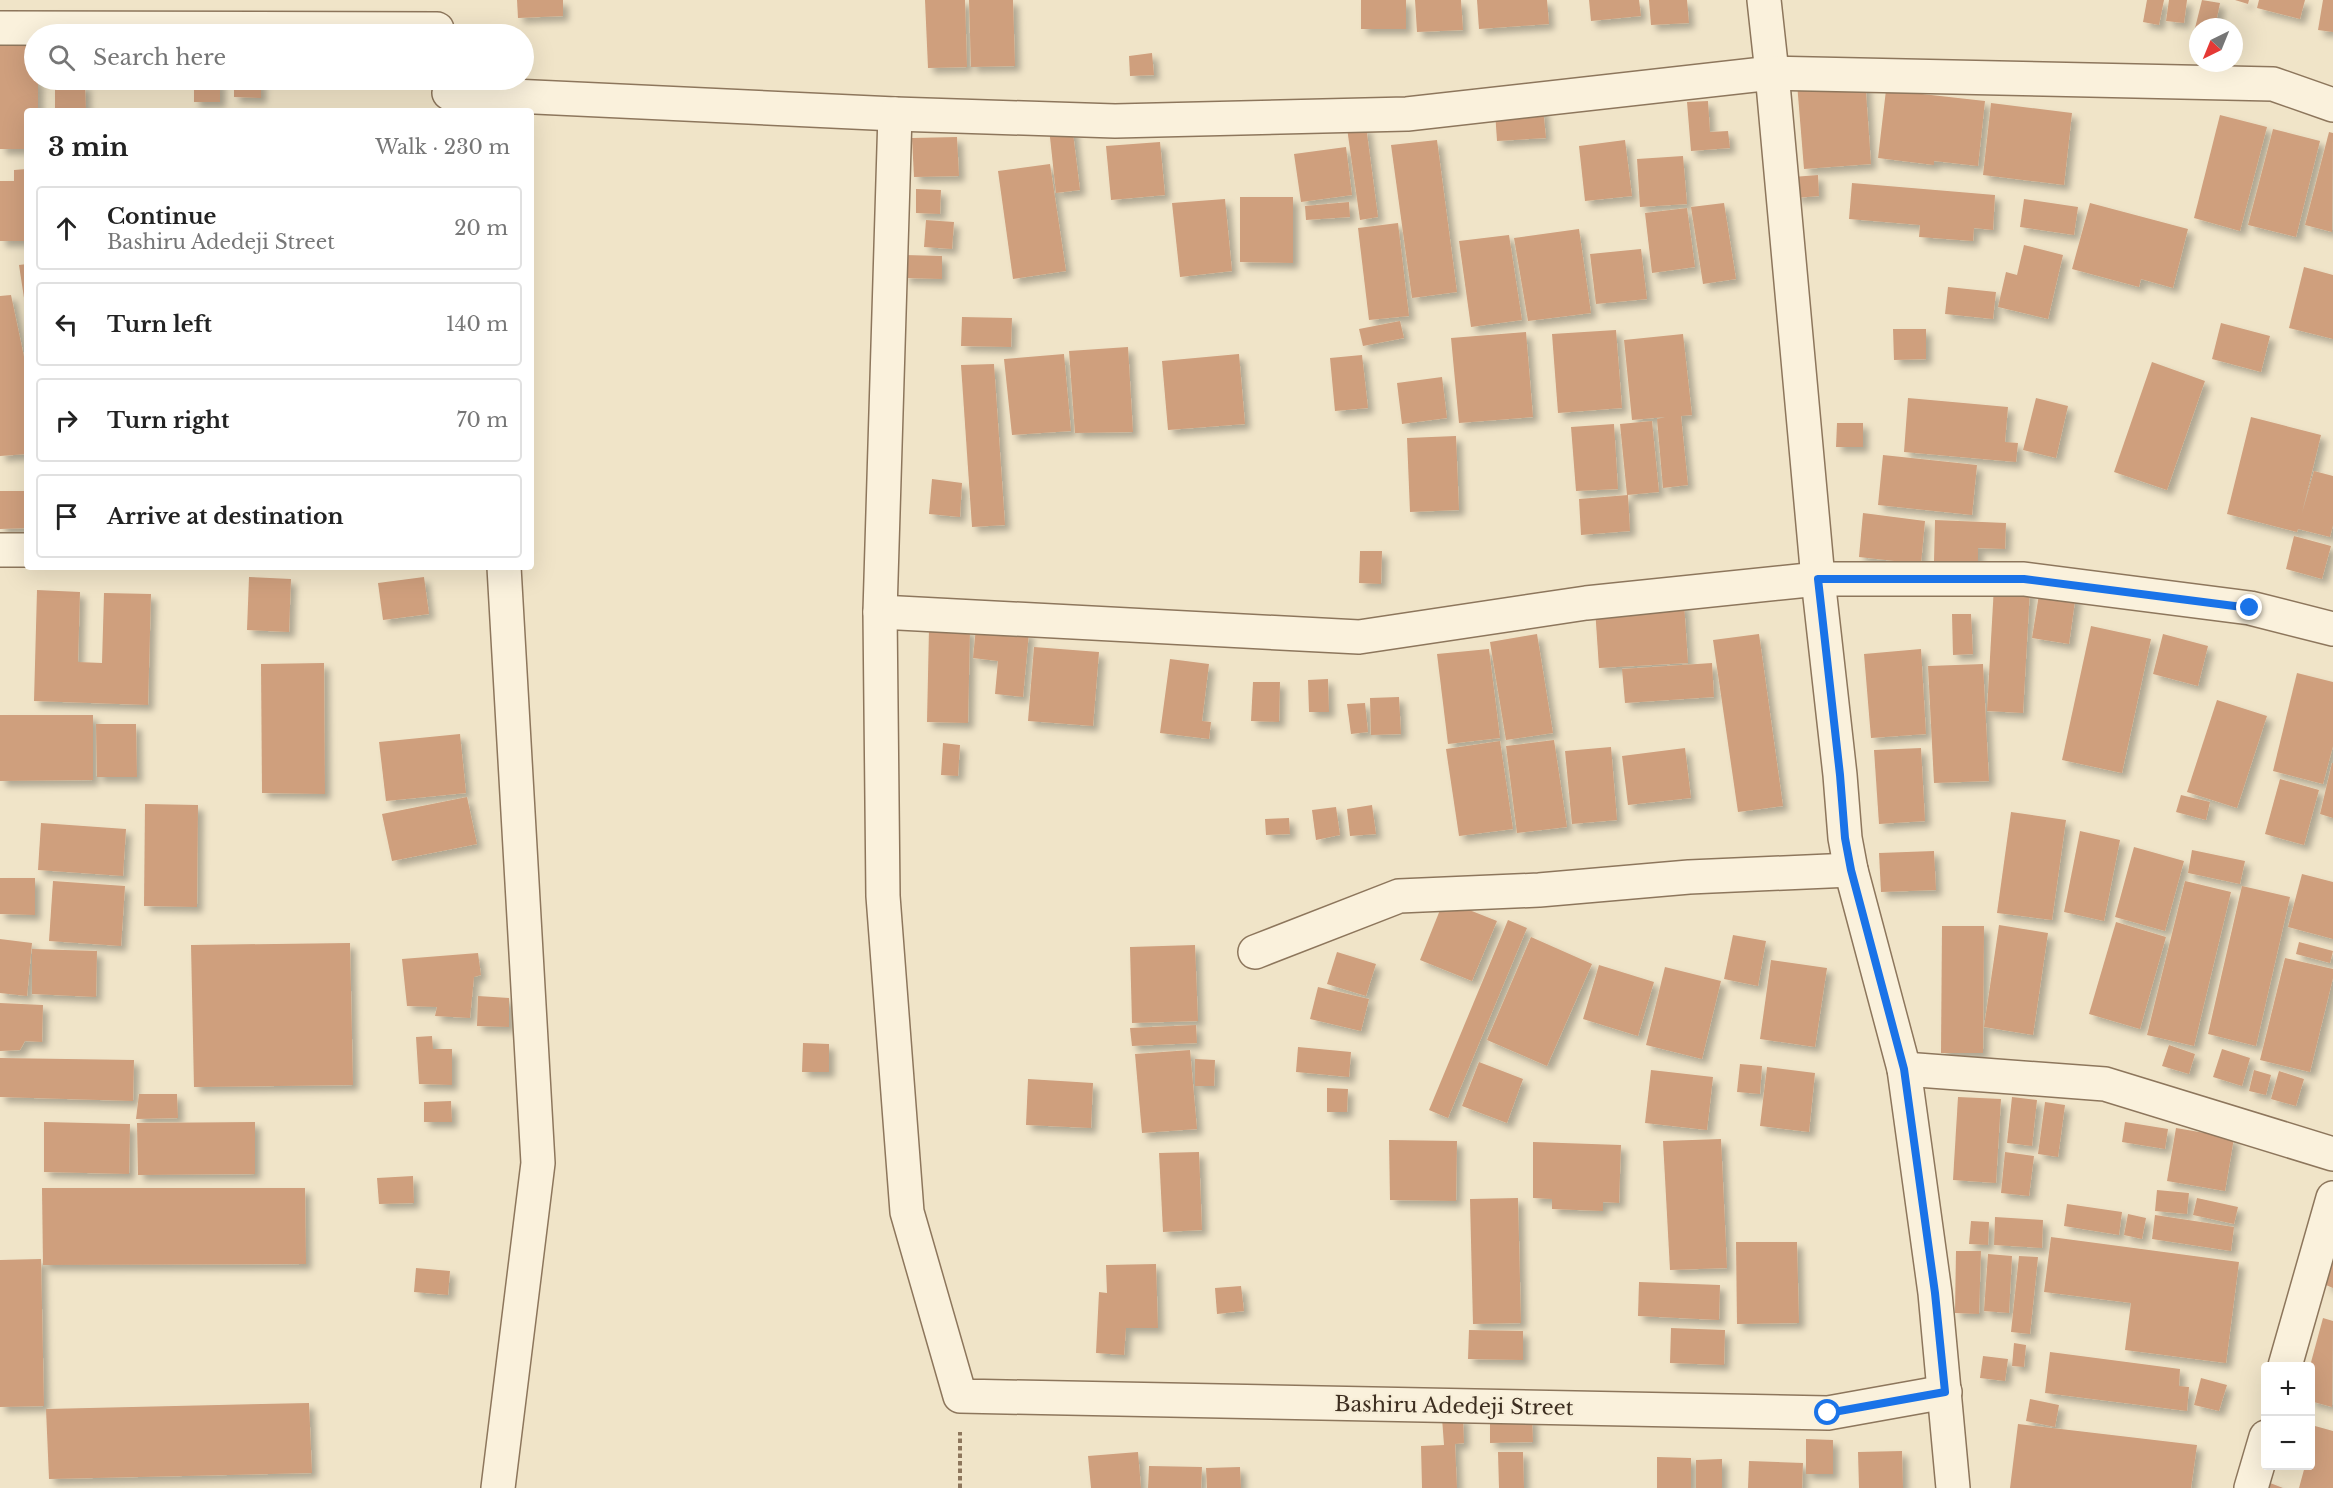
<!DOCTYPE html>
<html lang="en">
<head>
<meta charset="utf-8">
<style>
	:root { --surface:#fff; --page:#f6f6f6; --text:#222; --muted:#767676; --line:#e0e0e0 }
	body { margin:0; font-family:"Libre Baskerville",serif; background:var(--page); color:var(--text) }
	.controls { position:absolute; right:18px; bottom:18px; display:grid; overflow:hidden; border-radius:6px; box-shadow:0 6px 24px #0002 }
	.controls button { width:54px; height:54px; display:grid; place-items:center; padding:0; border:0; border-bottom:2px solid var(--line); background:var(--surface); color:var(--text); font:30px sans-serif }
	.compass { position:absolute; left:2189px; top:18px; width:54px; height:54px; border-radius:50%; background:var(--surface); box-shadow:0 6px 24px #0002; rotate:223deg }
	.stop { position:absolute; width:18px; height:18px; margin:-14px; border:4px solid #1a73e8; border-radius:50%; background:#fff }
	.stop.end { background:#1a73e8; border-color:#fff; box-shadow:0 2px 6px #0008 }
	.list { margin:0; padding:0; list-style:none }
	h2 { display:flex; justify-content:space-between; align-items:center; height:78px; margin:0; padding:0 24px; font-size:26px }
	h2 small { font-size:20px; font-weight:400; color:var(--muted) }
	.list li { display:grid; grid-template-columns:39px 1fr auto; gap:18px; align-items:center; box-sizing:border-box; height:84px; margin:0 12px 12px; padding:0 12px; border:2px solid var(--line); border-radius:6px }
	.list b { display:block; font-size:22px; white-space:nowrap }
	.list p { margin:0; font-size:20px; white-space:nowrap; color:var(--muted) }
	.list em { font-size:20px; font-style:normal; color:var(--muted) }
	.icon { flex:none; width:33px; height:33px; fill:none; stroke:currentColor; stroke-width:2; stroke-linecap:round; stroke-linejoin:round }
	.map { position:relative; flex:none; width:2333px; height:1488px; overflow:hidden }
	.search { position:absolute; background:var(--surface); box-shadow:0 6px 24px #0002; left:24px; top:24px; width:510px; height:66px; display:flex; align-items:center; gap:15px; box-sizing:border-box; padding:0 21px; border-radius:33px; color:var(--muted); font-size:22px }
	.panel { position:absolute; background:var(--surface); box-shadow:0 6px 24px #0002; left:24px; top:108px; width:510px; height:462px; border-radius:6px }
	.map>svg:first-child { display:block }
	.building { fill:#cf9f7d; filter:url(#shadow) }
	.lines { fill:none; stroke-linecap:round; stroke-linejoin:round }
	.minor-casing { stroke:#8d765c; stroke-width:36 }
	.path { stroke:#8d765c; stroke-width:4; stroke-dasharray:4.5 3; stroke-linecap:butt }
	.minor { stroke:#faf1dc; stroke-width:33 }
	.route { stroke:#1a73e8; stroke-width:8 }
	.labels { text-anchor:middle; stroke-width:4.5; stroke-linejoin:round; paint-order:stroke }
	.street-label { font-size:21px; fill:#3d2e20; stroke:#f7eed8 }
</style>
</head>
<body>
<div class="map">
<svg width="2333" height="1488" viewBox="0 0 2333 1488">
	<defs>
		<filter id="shadow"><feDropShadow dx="5.5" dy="5.5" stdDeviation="3" flood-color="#0004"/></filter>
	</defs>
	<rect width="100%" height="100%" fill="#f0e4c8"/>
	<g class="building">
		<polygon points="517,0 563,0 563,16 518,18"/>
		<polygon points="925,0 965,0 967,67 928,68"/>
		<polygon points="969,0 1013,0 1015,66 971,67"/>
		<rect x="1361" y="0" width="45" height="29"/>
		<polygon points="1415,0 1461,0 1463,30 1417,32"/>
		<polygon points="1477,0 1547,0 1549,24 1479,29"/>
		<polygon points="1589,0 1639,0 1641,16 1591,21"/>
		<polygon points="1649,0 1687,0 1689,23 1651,25"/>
		<polygon points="2147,0 2164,0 2159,25 2143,22"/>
		<polygon points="2169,0 2187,0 2184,23 2166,21"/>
		<polygon points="2202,0 2220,3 2215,27 2195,28"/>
		<polygon points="2235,0 2249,0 2248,4"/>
		<polygon points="2259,0 2305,0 2300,19 2257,8"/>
		<polygon points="2323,0 2333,0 2333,32 2318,30"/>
		<polygon points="0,38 34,38 34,80 38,80 38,111 27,111 27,149 0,149"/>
		<polygon points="1152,53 1154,75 1130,76 1129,56"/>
		<polygon points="1865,78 1871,164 1804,169 1797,83"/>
		<rect x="194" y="80" width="26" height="22"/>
		<polygon points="234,80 261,80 261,98 234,97"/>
		<polygon points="85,84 86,111 55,111 55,85"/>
		<polygon points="1886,90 1985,101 1978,166 1934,161 1934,165 1878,158"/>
		<polygon points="1708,101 1710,132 1728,131 1730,148 1691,151 1687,102"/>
		<polygon points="1991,103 2072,113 2064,185 1983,175"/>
		<polygon points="1543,108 1546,138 1497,141 1495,111"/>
		<polygon points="2220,115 2267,127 2240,231 2194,218"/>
		<polygon points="1072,125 1080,190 1056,193 1049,128"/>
		<polygon points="1366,126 1378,217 1360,220 1347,128"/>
		<polygon points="2273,129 2320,141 2296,237 2248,225"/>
		<polygon points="2329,132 2333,133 2332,232 2305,225"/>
		<polygon points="957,137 959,176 914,177 912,138"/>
		<polygon points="1437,140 1457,292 1412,298 1391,145"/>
		<polygon points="1625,140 1632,196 1585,201 1579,146"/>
		<polygon points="1160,142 1165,195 1111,200 1106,146"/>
		<polygon points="1346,147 1352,195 1301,202 1294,154"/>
		<polygon points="1683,156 1687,204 1640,207 1637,159"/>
		<polygon points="1050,164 1066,271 1013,279 998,171"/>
		<polygon points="27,169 27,241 0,241 0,181 14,181 14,170"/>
		<polygon points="1818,175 1819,196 1795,198 1793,177"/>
		<polygon points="1852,183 1995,195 1993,230 1974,228 1973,241 1919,237 1920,225 1849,219"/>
		<polygon points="916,189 941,190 940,214 916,213"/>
		<polygon points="1240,197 1293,197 1293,263 1240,262"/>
		<polygon points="1225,199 1232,271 1180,277 1172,203"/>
		<polygon points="2024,199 2078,207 2074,235 2020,227"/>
		<polygon points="1349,202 1350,217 1306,220 1305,206"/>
		<polygon points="1724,203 1736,279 1703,284 1691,207"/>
		<polygon points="2090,203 2188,229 2173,288 2141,279 2139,287 2072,269"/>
		<polygon points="1687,208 1695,267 1652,273 1645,213"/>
		<polygon points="926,220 954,222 952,249 924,247"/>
		<polygon points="1398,223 1409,316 1369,320 1358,228"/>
		<polygon points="1579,229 1591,313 1528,321 1514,238"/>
		<polygon points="1509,235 1522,320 1471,327 1459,241"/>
		<polygon points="2024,245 2063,255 2048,319 1998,307 2006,272 2017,275"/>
		<polygon points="1641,249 1647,299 1596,304 1590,254"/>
		<polygon points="905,255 942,256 942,279 904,278"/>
		<polygon points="27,264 27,311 26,311 19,265"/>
		<polygon points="2304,267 2333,275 2333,339 2289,328"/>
		<polygon points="1948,287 1996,292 1993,319 1945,314"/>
		<polygon points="11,295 27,371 27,454 0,456 0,296"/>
		<polygon points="962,317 1012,318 1011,347 961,346"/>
		<polygon points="1400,321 1404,338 1363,346 1359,329"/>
		<polygon points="2221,323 2270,336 2261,372 2212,359"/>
		<polygon points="1893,329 1926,329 1926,359 1894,360"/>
		<polygon points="1616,330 1622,408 1558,413 1552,334"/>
		<polygon points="1526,332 1533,417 1459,423 1451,338"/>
		<polygon points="1683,334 1692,415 1681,416 1688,485 1663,488 1657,419 1665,417 1632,420 1624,340"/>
		<polygon points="1128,347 1133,432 1075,433 1069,351"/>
		<polygon points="1064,354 1071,431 1012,435 1004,359"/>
		<polygon points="1239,354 1245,424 1168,430 1162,361"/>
		<polygon points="1362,355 1368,408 1335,411 1330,358"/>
		<polygon points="2152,362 2205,381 2167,490 2114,472"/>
		<polygon points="994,364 1005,525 972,527 961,365"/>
		<polygon points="1442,377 1447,418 1402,424 1397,383"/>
		<polygon points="1908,398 2008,407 2005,442 2018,443 2016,462 1904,452"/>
		<polygon points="2036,398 2068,406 2056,458 2023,450"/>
		<polygon points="2251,417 2321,435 2302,513 2314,471 2333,476 2333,525 2330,537 2298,529 2297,532 2227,514"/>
		<polygon points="1652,421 1659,492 1627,495 1620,424"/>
		<polygon points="1837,423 1863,423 1863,447 1836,447"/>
		<polygon points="1614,424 1618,489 1576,491 1571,427"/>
		<polygon points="1456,436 1459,510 1410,512 1407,438"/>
		<polygon points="1883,455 1977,465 1972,515 1878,505"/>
		<polygon points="932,479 962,483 960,517 929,514"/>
		<polygon points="0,491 27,491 27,528 0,529"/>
		<polygon points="1628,495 1630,531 1581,535 1579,499"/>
		<polygon points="1863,513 1925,521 1921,564 1859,557"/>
		<polygon points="1935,520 2006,523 2005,549 1978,548 1978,562 1934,561"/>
		<polygon points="2294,536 2331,546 2322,579 2286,569"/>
		<polygon points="1360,551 1382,551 1381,584 1359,583"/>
		<polygon points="249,577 291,579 289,632 247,630"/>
		<polygon points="424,577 429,614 383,620 378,583"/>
		<polygon points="1994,586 2030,588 2023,713 1987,711"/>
		<polygon points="2040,588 2076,594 2069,644 2032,638"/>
		<polygon points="37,590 80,592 78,662 102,663 104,593 151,594 148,705 34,701"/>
		<polygon points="1684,603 1688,663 1599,668 1595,608"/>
		<polygon points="1952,614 1971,614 1973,654 1953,655"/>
		<polygon points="2091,626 2151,639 2122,773 2062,760"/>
		<polygon points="976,627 1029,632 1023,697 995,694 998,661 973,658"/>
		<polygon points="929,628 970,629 968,723 927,722"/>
		<polygon points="1537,634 1553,733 1506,740 1490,642"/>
		<polygon points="1759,634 1783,806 1738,812 1713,640"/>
		<polygon points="2163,634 2208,646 2198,686 2153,674"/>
		<polygon points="1034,647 1099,652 1093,726 1028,721"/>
		<polygon points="1489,649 1500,738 1448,744 1437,654"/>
		<polygon points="1921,649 1926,734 1871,738 1864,654"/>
		<polygon points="1170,659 1209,664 1202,721 1211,722 1209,739 1160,733"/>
		<polygon points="324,663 325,794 262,793 261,664"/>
		<polygon points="1712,663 1714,697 1625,703 1622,669"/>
		<polygon points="1983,664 1989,781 1934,783 1928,666"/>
		<polygon points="2297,673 2333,682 2333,746 2323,784 2273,771"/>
		<polygon points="1328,679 1329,712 1309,712 1308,680"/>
		<polygon points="1253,682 1280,682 1279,722 1251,721"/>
		<polygon points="1399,697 1401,734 1371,735 1370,698"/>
		<polygon points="2217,700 2267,716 2237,808 2187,792"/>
		<polygon points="1365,703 1368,732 1351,734 1347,704"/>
		<polygon points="0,715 93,715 93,780 0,781"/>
		<polygon points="96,724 136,724 137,777 97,777"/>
		<polygon points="460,734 466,793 386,801 379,742"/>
		<polygon points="1554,740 1567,827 1517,833 1506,746"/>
		<polygon points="1500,741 1513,829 1459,836 1446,749"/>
		<polygon points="943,743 960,745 958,776 941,775"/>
		<polygon points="1611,747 1617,820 1572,824 1565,751"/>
		<polygon points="1685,748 1691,798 1628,805 1622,756"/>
		<polygon points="1921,748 1925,821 1879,824 1874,750"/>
		<polygon points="2332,763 2333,763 2333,818 2320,814"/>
		<polygon points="2280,779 2319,790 2304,845 2265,834"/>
		<polygon points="2181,795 2210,802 2206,820 2176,812"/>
		<polygon points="467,797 477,844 392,861 382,814"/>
		<polygon points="145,804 198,805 197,907 144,906"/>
		<polygon points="1372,805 1376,834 1350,836 1347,809"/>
		<polygon points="1336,807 1340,835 1316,840 1312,810"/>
		<polygon points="2011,812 2066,820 2052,920 1997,913"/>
		<polygon points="1289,818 1290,834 1266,835 1265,819"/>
		<polygon points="41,823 126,829 123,876 38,870"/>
		<polygon points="2080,831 2120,840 2104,921 2064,912"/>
		<polygon points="2134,847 2184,861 2165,931 2115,917"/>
		<polygon points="2192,850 2245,861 2240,884 2188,873"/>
		<polygon points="1934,851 1936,890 1881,892 1879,853"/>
		<polygon points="2302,874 2333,882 2333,939 2288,927"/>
		<polygon points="0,878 35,878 35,915 0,914"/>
		<polygon points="53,881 125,886 121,946 49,941"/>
		<polygon points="2185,881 2231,892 2194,1046 2147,1035"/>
		<polygon points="2242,886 2290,897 2256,1046 2208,1034"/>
		<polygon points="1444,900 1497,921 1472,981 1420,960"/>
		<polygon points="1508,920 1527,928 1448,1118 1429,1110"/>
		<polygon points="2116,922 2166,937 2140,1029 2089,1014"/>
		<polygon points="1999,925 2048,933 2033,1035 1984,1027"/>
		<polygon points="1942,926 1984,926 1983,1053 1941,1053"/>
		<polygon points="1733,935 1766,941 1758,986 1724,979"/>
		<polygon points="1531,937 1592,964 1547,1066 1487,1040"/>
		<polygon points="0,939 32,943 27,996 0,993"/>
		<polygon points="2299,942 2333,951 2330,963 2296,954"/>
		<polygon points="350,943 353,1085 194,1087 191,945"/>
		<polygon points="1195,945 1198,1021 1132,1023 1130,947"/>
		<polygon points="32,949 97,951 96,997 32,994"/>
		<polygon points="1337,952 1376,964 1366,996 1327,984"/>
		<polygon points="478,953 481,975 474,977 470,1018 435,1016 437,1007 407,1006 402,959"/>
		<polygon points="2285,958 2333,969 2333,978 2310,1072 2260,1060"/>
		<polygon points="1771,960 1827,968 1815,1047 1760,1039"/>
		<polygon points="1599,965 1654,982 1638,1036 1583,1019"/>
		<polygon points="1665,967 1721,981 1702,1059 1646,1045"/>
		<polygon points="1318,987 1369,999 1361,1031 1310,1019"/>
		<polygon points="478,996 509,998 509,1027 477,1026"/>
		<polygon points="0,1003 43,1005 42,1042 25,1041 20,1050 0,1051"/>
		<polygon points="1196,1025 1197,1043 1132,1046 1130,1028"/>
		<polygon points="432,1036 433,1049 452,1049 452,1085 419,1084 416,1037"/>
		<polygon points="803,1043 829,1044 829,1072 802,1072"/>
		<polygon points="2169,1045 2195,1054 2189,1074 2162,1066"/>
		<polygon points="1298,1047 1351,1052 1349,1077 1296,1072"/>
		<polygon points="2222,1049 2250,1058 2242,1086 2213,1077"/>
		<polygon points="1190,1050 1197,1129 1142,1133 1135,1054"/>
		<polygon points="0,1058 134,1060 133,1101 0,1097"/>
		<polygon points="1195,1059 1215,1060 1214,1086 1195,1086"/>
		<polygon points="1479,1062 1523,1079 1507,1123 1462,1106"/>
		<polygon points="1740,1064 1762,1066 1760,1094 1737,1092"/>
		<polygon points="1767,1067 1815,1073 1809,1132 1760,1126"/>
		<polygon points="1651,1070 1713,1077 1707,1130 1645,1123"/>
		<polygon points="2254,1070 2271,1075 2266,1095 2249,1091"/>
		<polygon points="2279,1071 2304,1079 2296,1106 2271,1099"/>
		<polygon points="1028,1079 1093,1083 1091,1128 1026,1125"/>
		<polygon points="1327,1088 1348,1089 1347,1112 1327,1112"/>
		<polygon points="139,1094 177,1094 178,1118 136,1119"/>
		<polygon points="1958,1097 2001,1099 1996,1183 1953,1180"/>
		<polygon points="2012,1097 2037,1100 2032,1146 2007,1143"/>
		<polygon points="451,1101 452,1122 424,1122 424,1102"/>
		<polygon points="2045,1102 2065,1105 2058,1157 2038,1154"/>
		<polygon points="44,1122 130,1124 129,1174 44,1172"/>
		<polygon points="255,1122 255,1174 138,1175 137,1123"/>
		<polygon points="2125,1122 2168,1129 2165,1149 2122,1142"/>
		<polygon points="2176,1128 2234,1138 2225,1191 2167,1181"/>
		<polygon points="1721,1139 1727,1268 1670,1270 1663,1141"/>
		<polygon points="1389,1140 1457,1141 1456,1201 1390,1200"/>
		<polygon points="1533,1142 1621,1145 1619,1203 1603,1202 1603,1211 1552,1209 1552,1199 1533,1198"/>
		<polygon points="1199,1152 1202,1230 1163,1232 1159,1153"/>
		<polygon points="2005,1152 2034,1156 2029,1196 2001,1193"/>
		<polygon points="413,1176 414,1203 379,1204 377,1178"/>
		<polygon points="42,1188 305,1188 306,1264 43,1265"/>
		<polygon points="2157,1190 2189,1193 2187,1214 2155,1211"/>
		<polygon points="1518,1198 1521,1323 1473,1324 1470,1199"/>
		<polygon points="2197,1198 2238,1207 2234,1224 2193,1215"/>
		<polygon points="2067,1204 2122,1212 2119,1235 2064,1226"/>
		<polygon points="2128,1214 2146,1218 2142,1239 2124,1235"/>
		<polygon points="2155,1215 2234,1227 2231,1251 2152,1239"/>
		<polygon points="1995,1217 2043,1220 2042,1248 1994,1245"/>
		<polygon points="1971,1221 1989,1222 1988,1245 1969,1244"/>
		<polygon points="2051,1237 2239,1262 2226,1363 2125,1350 2131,1303 2044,1292"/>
		<polygon points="1736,1242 1797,1242 1799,1323 1737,1324"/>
		<polygon points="1956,1251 1981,1251 1979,1314 1955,1313"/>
		<polygon points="1988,1254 2012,1256 2009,1313 1984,1311"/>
		<polygon points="2019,1256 2038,1257 2030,1334 2011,1332"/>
		<polygon points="41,1259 44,1406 0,1407 0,1260"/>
		<polygon points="2332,1263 2333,1263 2333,1288 2326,1285"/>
		<polygon points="1156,1264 1158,1328 1126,1328 1124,1355 1096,1353 1099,1292 1107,1293 1106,1265"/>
		<polygon points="416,1268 450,1271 448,1295 414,1292"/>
		<polygon points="1639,1282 1720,1285 1719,1320 1638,1316"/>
		<polygon points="1241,1286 1244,1311 1217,1314 1215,1288"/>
		<polygon points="2323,1318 2333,1321 2332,1407 2310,1401 2310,1366"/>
		<polygon points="1671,1328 1725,1330 1724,1365 1670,1363"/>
		<polygon points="1469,1330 1523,1331 1523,1360 1468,1359"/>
		<polygon points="2014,1343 2026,1345 2024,1367 2012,1366"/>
		<polygon points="2050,1352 2180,1369 2179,1386 2189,1387 2187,1411 2045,1393"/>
		<polygon points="1983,1356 2008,1359 2005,1381 1980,1378"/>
		<polygon points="2201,1378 2227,1385 2219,1411 2194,1405"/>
		<polygon points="2030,1399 2059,1405 2055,1427 2026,1421"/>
		<polygon points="309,1403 312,1473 49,1479 46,1409"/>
		<polygon points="1463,1416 1464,1443 1455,1444 1457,1488 1422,1488 1421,1446 1444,1445 1442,1418"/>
		<polygon points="1532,1416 1533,1442 1490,1443 1490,1418"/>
		<polygon points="2018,1424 2197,1445 2191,1488 2010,1488"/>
		<polygon points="2315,1426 2333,1431 2333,1488 2299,1488 2305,1466 2310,1466 2310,1444"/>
		<polygon points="1806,1439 1833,1440 1833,1474 1806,1474"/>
		<polygon points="1902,1451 1903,1488 1859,1488 1858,1452"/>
		<polygon points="1138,1452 1141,1488 1091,1488 1088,1456"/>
		<polygon points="1498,1452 1523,1452 1524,1488 1499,1488"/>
		<polygon points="1657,1457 1691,1458 1691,1488 1657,1488"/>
		<polygon points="1722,1459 1722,1488 1696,1488 1696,1460"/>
		<polygon points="1749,1461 1803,1463 1802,1488 1748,1488"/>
		<polygon points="1149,1466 1202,1467 1201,1488 1148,1488"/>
		<polygon points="1240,1467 1241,1488 1207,1488 1206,1468"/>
		<polygon points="2265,1481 2283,1488 2262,1488"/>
	</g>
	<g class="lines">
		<g class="minor-casing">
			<g id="minor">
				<polyline points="1764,0 1772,73 1818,579 1840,775 1845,838 1851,870 1904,1069 1935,1293 1953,1488"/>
				<polyline points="0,28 437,29"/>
				<polyline points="449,93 895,114 1115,121 1407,114 1772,73 2273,84 2333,105"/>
				<polyline points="895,114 880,612 883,896 907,1212 960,1396 1828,1413 1945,1392"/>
				<polyline points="0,550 27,550"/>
				<polyline points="880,612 1359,637 1586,603 1818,579 2024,579 2250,608 2333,629"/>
				<polyline points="1255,952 1399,896 1539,890 1689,877 1851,870"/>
				<polyline points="1904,1069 2105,1084 2333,1154"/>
				<polyline points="2285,1366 2333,1198"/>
				<polyline points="498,1488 538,1163 504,567"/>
				<polyline points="2251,1488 2266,1437"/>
			</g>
		</g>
		<polyline class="path" points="960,1488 960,1432"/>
		<use href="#minor" class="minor"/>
	</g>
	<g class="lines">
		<polyline class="route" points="1828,1413 1945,1392 1935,1293 1904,1069 1851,870 1845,838 1840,775 1818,579 2024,579 2250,608"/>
	</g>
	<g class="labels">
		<g class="street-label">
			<text transform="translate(1454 1406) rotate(1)" y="7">Bashiru Adedeji Street</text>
		</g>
	</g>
</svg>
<div class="controls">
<button>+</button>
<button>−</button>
</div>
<svg class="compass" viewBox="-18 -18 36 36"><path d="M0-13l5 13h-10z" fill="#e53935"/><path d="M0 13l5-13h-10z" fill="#767676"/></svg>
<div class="stop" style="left:1828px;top:1413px"></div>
<div class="stop end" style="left:2250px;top:608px"></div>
<div class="search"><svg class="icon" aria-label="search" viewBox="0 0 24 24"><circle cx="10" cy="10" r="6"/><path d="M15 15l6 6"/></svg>Search here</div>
<section class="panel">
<h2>3 min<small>Walk · 230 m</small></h2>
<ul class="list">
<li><svg class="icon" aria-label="ahead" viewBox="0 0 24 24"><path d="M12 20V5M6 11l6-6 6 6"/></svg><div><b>Continue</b><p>Bashiru Adedeji Street</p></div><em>20 m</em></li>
<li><svg class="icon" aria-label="left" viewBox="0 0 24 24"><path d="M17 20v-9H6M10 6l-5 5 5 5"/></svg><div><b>Turn left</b></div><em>140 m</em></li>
<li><svg class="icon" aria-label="right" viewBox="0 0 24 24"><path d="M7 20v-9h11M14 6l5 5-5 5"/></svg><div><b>Turn right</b></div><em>70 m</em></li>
<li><svg class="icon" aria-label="arrive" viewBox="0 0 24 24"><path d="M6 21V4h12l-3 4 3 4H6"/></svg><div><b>Arrive at destination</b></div></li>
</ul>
</section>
</div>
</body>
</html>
